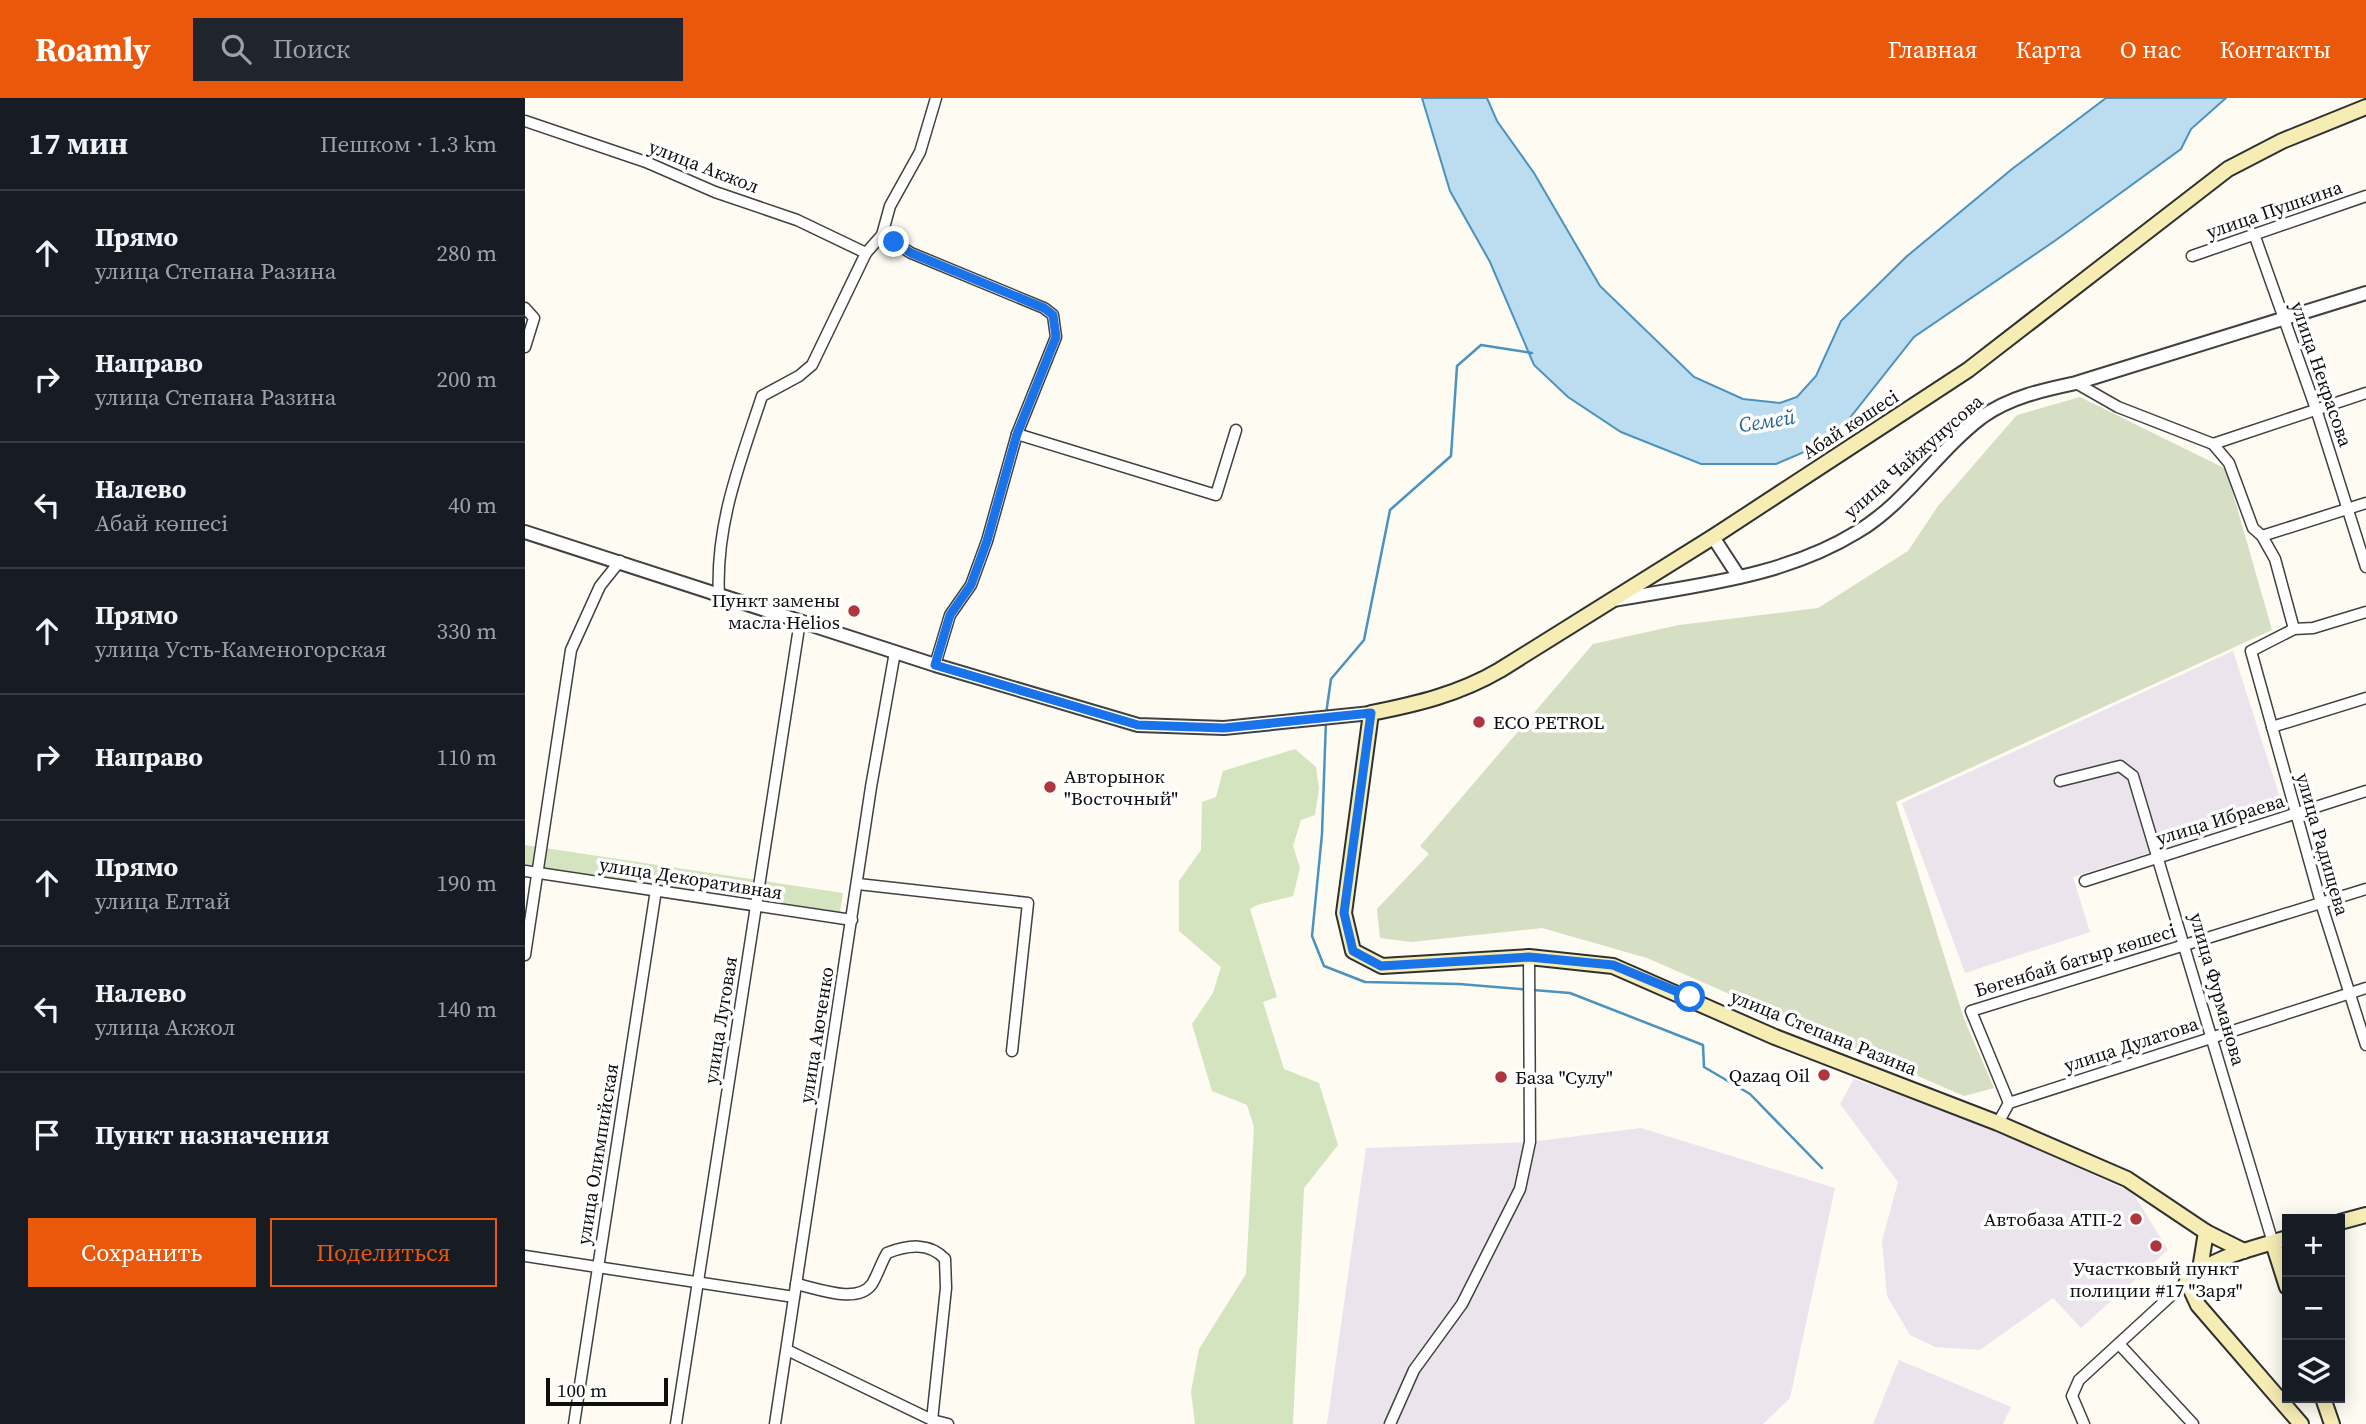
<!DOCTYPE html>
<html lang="ru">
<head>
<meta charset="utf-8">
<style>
	:root { --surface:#171b24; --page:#20242c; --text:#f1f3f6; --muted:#9ea1a6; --line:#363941; --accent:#ea580c }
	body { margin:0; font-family:"Source Serif 4",serif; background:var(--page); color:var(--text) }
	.controls { position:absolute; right:21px; bottom:21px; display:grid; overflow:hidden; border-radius:0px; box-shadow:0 4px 18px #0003 }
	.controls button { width:63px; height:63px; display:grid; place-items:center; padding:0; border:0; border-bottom:2px solid var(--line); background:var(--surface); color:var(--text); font:35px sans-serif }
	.scale { position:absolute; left:21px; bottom:18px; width:122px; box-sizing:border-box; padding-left:7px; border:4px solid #0e0e0e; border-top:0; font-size:19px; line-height:24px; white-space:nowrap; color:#0e0e0e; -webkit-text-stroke:5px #fff; paint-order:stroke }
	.stop { position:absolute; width:21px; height:21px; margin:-16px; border:5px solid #1a73e8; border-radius:50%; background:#fff }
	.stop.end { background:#1a73e8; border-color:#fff; box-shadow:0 2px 7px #0008 }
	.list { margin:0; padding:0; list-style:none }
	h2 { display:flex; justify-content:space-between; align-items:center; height:91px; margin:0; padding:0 28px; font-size:30px }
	h2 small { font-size:23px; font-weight:400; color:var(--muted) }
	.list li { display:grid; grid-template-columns:46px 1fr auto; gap:21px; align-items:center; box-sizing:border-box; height:126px; padding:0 28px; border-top:2px solid var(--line) }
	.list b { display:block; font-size:26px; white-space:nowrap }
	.list p { margin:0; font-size:23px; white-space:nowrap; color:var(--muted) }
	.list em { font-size:23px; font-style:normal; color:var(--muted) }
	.actions { display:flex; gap:14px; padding:21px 28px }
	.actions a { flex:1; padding:16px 0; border:2px solid var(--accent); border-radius:0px; text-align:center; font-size:24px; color:var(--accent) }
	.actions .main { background:var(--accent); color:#fff }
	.icon { flex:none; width:38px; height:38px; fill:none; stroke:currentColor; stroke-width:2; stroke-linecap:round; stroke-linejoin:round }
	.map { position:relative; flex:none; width:1841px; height:1326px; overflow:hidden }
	header { display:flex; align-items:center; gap:42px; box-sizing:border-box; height:98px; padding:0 35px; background:var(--accent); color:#fff }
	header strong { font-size:33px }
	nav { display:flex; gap:38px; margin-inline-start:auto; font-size:24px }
	.search { width:490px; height:63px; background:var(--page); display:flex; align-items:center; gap:18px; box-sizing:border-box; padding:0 24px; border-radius:0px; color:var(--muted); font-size:26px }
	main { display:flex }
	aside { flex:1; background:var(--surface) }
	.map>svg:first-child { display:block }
	.industrial { fill:#ebe4ec }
	.green { fill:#d3e4bf }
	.cemetery { fill:#d6dec4 }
	.water { fill:#bcddef; stroke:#4b92be; stroke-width:2 }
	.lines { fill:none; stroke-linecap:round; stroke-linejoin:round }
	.stream { stroke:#4b92be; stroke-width:2.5 }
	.minor-casing { stroke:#414141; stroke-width:13 }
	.tertiary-casing { stroke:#414141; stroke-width:16 }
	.secondary-casing { stroke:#303030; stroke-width:18 }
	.minor { stroke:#fff; stroke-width:10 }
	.tertiary { stroke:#fff; stroke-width:12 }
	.secondary { stroke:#f6edb4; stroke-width:14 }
	.route { stroke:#1a73e8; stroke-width:9 }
	.poi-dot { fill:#af363e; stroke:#fff; stroke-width:2.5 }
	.labels { text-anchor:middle; stroke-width:7; stroke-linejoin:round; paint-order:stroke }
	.street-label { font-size:19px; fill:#0e0e0e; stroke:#fff }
	.poi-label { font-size:19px; fill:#0e0e0e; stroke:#fff; text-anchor:end }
	.water-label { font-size:21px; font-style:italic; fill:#266592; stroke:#fff }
</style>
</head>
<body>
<header>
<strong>Roamly</strong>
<div class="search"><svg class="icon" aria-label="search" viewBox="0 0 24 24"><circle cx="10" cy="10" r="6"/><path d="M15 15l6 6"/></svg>Поиск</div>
<nav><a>Главная</a><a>Карта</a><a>О нас</a><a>Контакты</a></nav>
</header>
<main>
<aside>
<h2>17 мин<small>Пешком · 1.3 km</small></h2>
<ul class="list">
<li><svg class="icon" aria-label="ahead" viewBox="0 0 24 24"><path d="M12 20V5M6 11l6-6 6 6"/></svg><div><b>Прямо</b><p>улица Степана Разина</p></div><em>280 m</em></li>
<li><svg class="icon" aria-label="right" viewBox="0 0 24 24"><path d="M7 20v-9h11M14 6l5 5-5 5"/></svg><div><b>Направо</b><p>улица Степана Разина</p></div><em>200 m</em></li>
<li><svg class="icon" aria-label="left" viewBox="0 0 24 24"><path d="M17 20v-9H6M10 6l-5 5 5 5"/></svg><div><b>Налево</b><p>Абай көшесі</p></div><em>40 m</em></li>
<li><svg class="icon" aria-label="ahead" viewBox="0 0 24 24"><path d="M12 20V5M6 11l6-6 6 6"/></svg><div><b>Прямо</b><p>улица Усть-Каменогорская</p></div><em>330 m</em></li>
<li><svg class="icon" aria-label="right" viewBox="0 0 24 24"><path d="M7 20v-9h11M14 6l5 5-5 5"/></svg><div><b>Направо</b></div><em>110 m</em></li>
<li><svg class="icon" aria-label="ahead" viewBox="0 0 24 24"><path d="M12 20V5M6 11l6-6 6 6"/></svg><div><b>Прямо</b><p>улица Елтай</p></div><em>190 m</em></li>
<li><svg class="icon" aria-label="left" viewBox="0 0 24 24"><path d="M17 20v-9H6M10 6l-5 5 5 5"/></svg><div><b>Налево</b><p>улица Акжол</p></div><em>140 m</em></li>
<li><svg class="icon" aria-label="arrive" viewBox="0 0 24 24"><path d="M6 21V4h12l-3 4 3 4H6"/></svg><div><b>Пункт назначения</b></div></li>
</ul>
<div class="actions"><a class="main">Сохранить</a><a>Поделиться</a></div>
</aside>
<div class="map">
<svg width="1841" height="1326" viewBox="0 0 1841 1326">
	<rect width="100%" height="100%" fill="#fdfbf2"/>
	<g class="industrial">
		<polygon points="1708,553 1759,712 1548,779 1565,834 1440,875 1377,705"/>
		<polygon points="1329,981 1453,1024 1608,1095 1643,1152 1556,1230 1528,1200 1455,1252 1410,1249 1385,1237 1362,1198 1357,1143 1373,1084 1315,1006"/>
		<polygon points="1116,1030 1310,1090 1265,1300 1238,1326 802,1326 841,1050 1005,1044"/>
		<polygon points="1374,1262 1486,1309 1478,1326 1348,1326"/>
	</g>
	<g class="green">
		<polygon points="770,651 791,669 794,691 790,717 776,722 768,748 775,770 768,798 732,807 725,811 752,899 738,904 759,971 794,985 813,1047 779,1090 768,1326 670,1326 666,1294 674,1251 721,1176 729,1029 722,1007 687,993 667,926 688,895 696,869 654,833 654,783 676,752 677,704 691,699 698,673"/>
		<polygon points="0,747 318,795 314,819 0,771"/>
	</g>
	<polygon class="cemetery" points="1555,299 1701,371 1747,532 1371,704 1439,921 1469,990 1439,998 1122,860 1017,830 886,844 855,840 852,811 904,756 895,748 1068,546 1154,527 1293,510 1383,453 1413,408 1492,317"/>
	<polygon class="water" points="897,0 962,0 972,23 1009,75 1075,188 1169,279 1218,301 1255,305 1272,299 1291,278 1316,223 1381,159 1487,71 1581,0 1701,0 1666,31 1656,51 1531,142 1389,239 1320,326 1291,349 1251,366 1176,366 1096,334 1043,299 1009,267 965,164 925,93"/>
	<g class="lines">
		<g class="stream">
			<polyline points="801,616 806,581 839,542 865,412 926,358 932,268 956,247 1007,255"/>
			<polyline points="801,622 797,736 787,838 799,868 840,884 934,886 1045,895 1178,947 1179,969 1225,996 1297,1070"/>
		</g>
		<g class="minor-casing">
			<g id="minor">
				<polyline points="0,23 121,64 190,94 272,122 341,155"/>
				<polyline points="1729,136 1791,311 1841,469"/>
				<polyline points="357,137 386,155 519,210 528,217 531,239 492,336 462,443 446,487 425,517 410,567"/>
				<polyline points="1667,158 1841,98"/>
				<polyline points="0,210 9,220 0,249"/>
				<polyline points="1551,285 1593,309 1688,346 1704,365 1728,430 1737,438 1750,461 1769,531"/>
				<polyline points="492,336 691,397 711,332"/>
				<polyline points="1688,346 1841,295"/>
				<polyline points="1737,438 1841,405"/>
				<path d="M194,499C190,427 215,365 237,298L274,278L287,267L341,155L357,137L365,108L395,54L411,0"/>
				<polyline points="1841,514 1788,530 1769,531 1726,553 1796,805 1841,947"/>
				<polyline points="1747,629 1841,600"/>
				<polyline points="1535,683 1595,668 1608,678 1748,1145"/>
				<polyline points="0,773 327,822"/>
				<polyline points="1560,783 1841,693"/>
				<polyline points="333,786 503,805 487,953"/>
				<polyline points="0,857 46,552 75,488 95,463"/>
				<polyline points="1484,1005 1446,913 1841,791"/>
				<polyline points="1473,1025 1484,1005 1841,890"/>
				<polyline points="0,1158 269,1199"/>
				<path d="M271,1186C292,1190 332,1207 347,1186C353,1176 356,1165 362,1155C383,1147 404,1144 420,1161L421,1190L407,1322"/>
				<polyline points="1594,1246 1668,1326"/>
				<polyline points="262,1252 407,1322 423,1326"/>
				<polyline points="49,1326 131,792"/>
				<polyline points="151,1326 275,523"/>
				<polyline points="250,1326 346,689 370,554"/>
				<polyline points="865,1326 889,1272 937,1206 995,1091 1005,1044 1004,859"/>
				<polyline points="1559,1326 1547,1298 1554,1282 1662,1183"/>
			</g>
		</g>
		<g class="tertiary-casing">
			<g id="tertiary">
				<polyline points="0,434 410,567 613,627 699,630 846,615"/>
				<polyline points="1188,439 1214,479"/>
				<path d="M1089,502C1172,487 1259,479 1332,434C1381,405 1412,353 1457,319C1485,299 1518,292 1551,285L1841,195"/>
			</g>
		</g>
		<g class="secondary-casing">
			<g id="secondary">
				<polyline points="1815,1124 1841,1117"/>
				<path d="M1762,1140C1727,1151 1689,1158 1662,1183L1673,1207L1776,1326"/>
				<polyline points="1748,1145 1762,1189"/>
				<path d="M1719,1153L1681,1134L1602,1081L1473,1025L1250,939L1088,868L1004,859L857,868L828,853L819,815L846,615C892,606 934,596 975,572L1188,439L1443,272L1703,71L1757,43L1841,9"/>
				<polyline points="1675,1171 1681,1134"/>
				<polyline points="1798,1300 1807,1326"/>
			</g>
		</g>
		<use href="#minor" class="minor"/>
		<use href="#tertiary" class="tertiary"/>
		<use href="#secondary" class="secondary"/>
	</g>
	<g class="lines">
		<polyline class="route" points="369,144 386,155 519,210 528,217 531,239 492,336 462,443 446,487 425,517 410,567 613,627 699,630 846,615 819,815 828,853 856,868 1004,859 1088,867 1165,899"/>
	</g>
	<g class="poi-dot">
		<circle cx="329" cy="513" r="7"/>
		<circle cx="954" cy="624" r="7"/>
		<circle cx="525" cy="689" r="7"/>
		<circle cx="1299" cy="977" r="7"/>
		<circle cx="976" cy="979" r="7"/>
		<circle cx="1611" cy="1121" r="7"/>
		<circle cx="1631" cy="1148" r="7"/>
	</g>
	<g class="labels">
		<g class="street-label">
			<text transform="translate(179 68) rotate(21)" y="7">улица Акжол</text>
			<text transform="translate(1749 111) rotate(-19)" y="7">улица Пушкина</text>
			<text transform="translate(1797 276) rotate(71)" y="7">улица Некрасова</text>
			<text transform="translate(1325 326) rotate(-33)" y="7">Абай көшесі</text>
			<text transform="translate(1388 358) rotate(-41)" y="7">улица Чайжунусова</text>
			<text transform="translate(1695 721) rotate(-17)" y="7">улица Ибраева</text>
			<text transform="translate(1798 746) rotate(74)" y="7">улица Радищева</text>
			<text transform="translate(166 780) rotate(9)" y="7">улица Декоративная</text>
			<text transform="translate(1550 862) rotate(-17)" y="7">Бөгенбай батыр көшесі</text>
			<text transform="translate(1693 891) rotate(74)" y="7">улица Фурманова</text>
			<text transform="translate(195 922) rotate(-81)" y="7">улица Луговая</text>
			<text transform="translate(1299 934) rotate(22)" y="7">улица Степана Разина</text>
			<text transform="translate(291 937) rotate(-81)" y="7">улица Аюченко</text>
			<text transform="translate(1606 946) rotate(-18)" y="7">улица Дулатова</text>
			<text transform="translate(72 1056) rotate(-81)" y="7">улица Олимпийская</text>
		</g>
		<g class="poi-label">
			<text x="315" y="509">Пункт замены<tspan x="315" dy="22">масла Helios</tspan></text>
			<text x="968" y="631" text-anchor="start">ECO PETROL</text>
			<text x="539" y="685" text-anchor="start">Авторынок<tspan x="539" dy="22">"Восточный"</tspan></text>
			<text x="1285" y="984">Qazaq Oil</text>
			<text x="990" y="986" text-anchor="start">База "Сулу"</text>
			<text x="1597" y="1128">Автобаза АТП-2</text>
			<text x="1631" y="1177" text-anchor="middle">Участковый пункт<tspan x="1631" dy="22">полиции #17 "Заря"</tspan></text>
		</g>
		<g class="water-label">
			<text transform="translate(1242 323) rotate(-9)" y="7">Семей</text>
		</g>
	</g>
</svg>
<div class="controls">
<button>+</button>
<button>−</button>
<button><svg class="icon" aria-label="layers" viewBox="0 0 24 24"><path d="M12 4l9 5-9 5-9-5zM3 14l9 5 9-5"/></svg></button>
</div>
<div class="scale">100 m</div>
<div class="stop" style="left:1165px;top:899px"></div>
<div class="stop end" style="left:369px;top:144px"></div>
</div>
</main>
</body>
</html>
